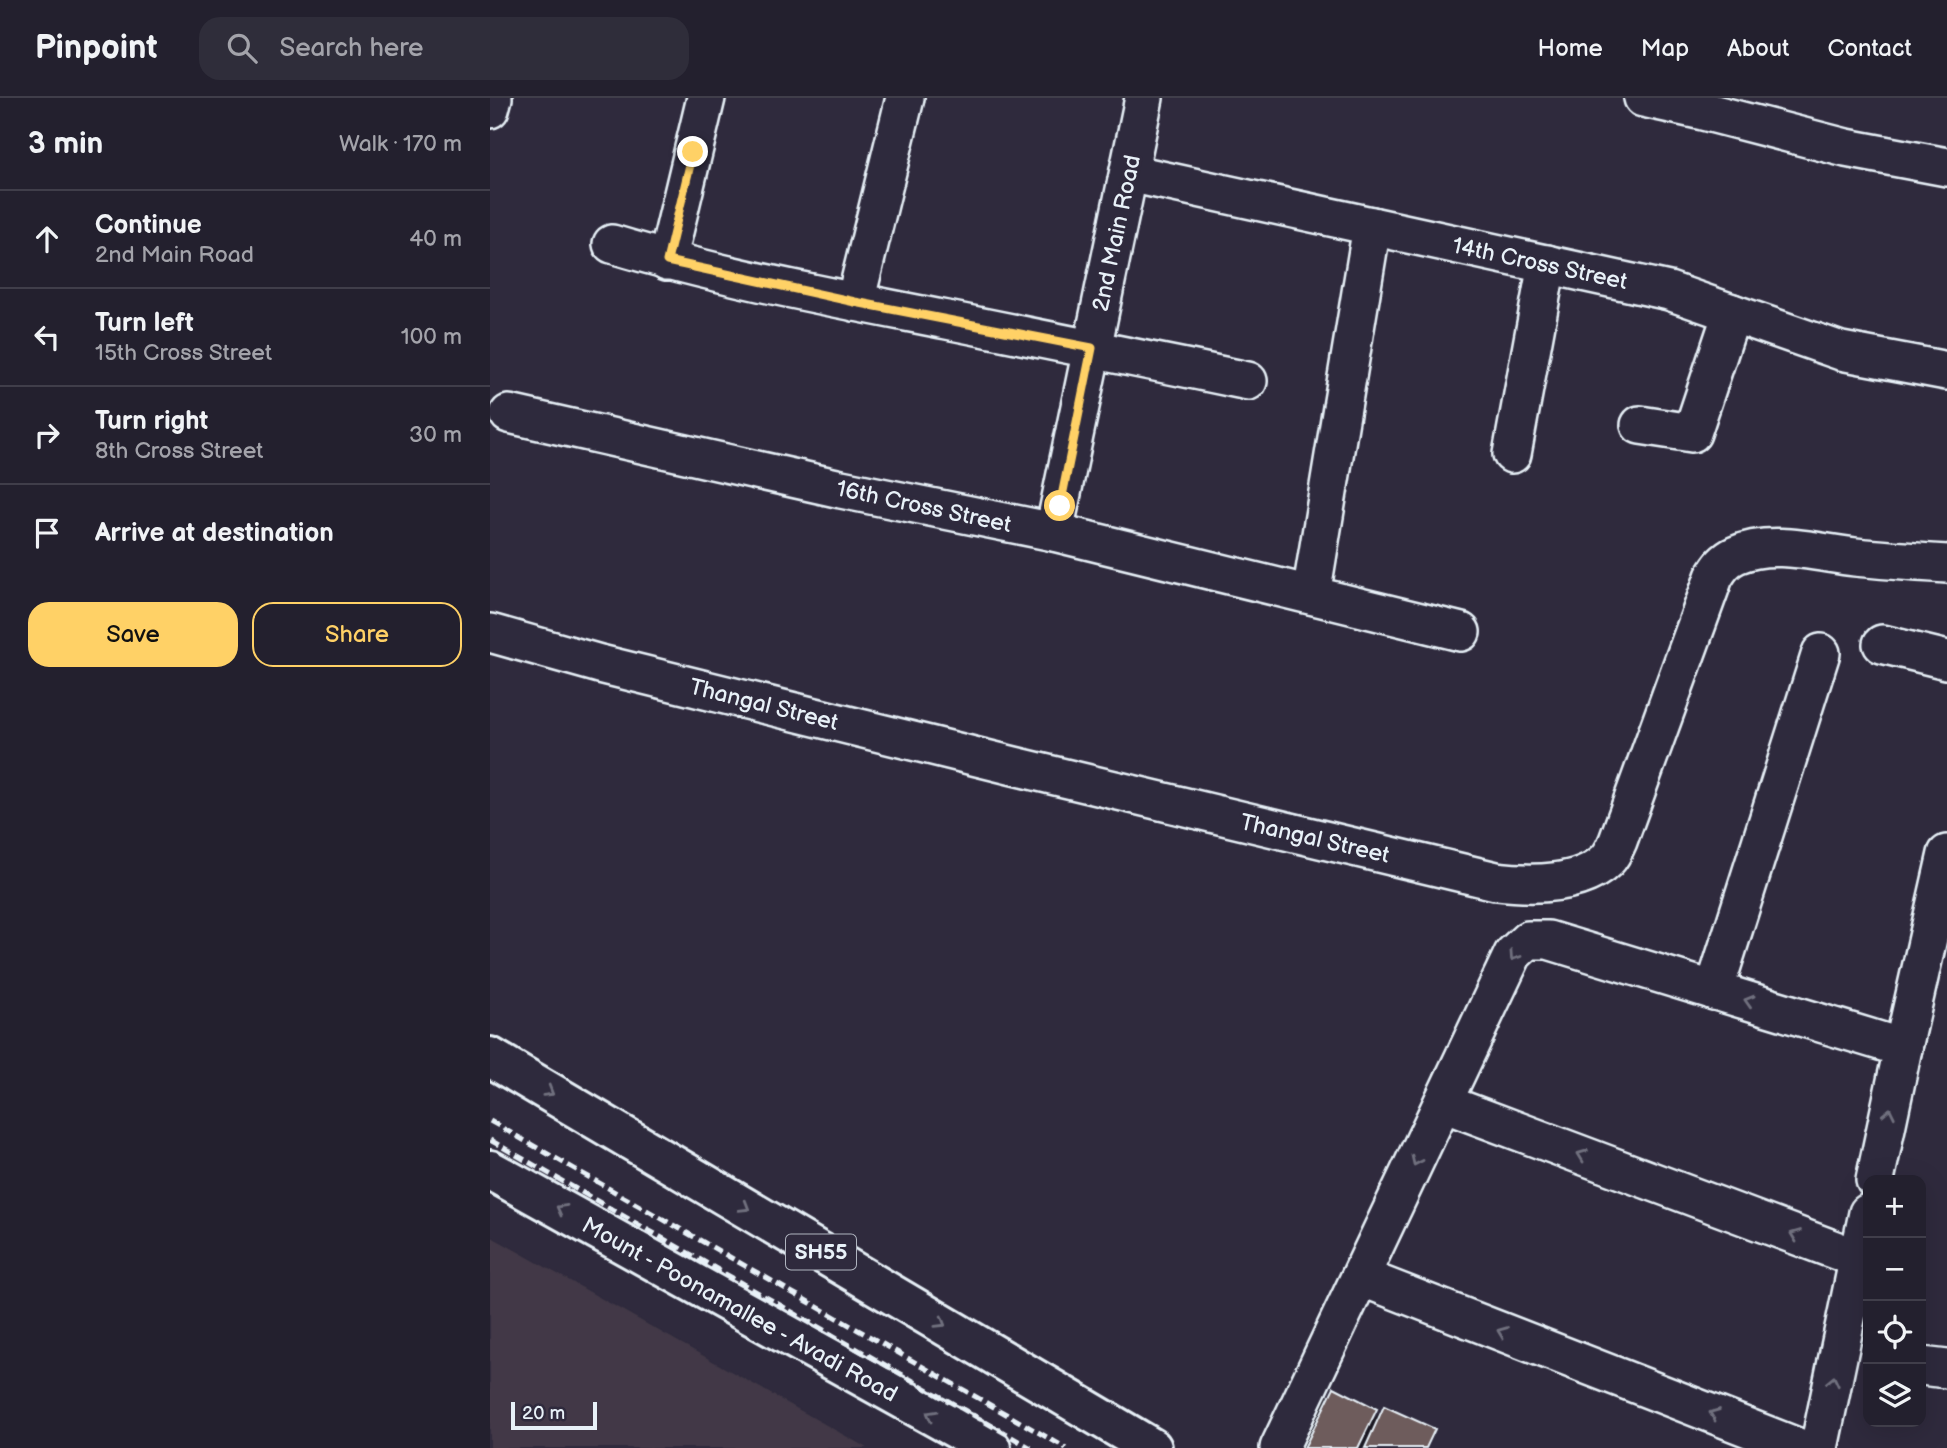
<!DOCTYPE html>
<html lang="en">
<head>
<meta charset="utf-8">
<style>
	:root { --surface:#23202e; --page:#2f2d3a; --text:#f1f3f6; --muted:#a3a3aa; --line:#403e4a; --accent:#ffd166 }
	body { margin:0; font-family:"Balsamiq Sans",sans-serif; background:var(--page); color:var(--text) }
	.controls { position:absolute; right:21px; bottom:21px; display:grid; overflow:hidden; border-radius:14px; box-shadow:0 7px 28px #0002 }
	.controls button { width:63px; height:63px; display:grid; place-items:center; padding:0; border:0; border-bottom:2px solid var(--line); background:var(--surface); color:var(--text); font:35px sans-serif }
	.scale { position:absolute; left:21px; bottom:18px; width:86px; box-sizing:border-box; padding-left:7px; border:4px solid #e8f1f8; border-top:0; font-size:19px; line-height:24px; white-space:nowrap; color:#e8f1f8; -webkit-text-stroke:5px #2f2a3d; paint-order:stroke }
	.stop { position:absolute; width:21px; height:21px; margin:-16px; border:5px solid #ffd166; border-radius:50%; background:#fff }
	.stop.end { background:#ffd166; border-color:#fff; box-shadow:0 2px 7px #0008 }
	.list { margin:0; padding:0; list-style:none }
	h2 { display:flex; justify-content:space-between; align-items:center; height:91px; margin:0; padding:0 28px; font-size:30px }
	h2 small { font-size:23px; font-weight:400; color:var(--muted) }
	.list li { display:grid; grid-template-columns:46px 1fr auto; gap:21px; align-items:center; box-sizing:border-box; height:98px; padding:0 28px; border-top:2px solid var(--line) }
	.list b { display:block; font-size:26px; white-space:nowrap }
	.list p { margin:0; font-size:23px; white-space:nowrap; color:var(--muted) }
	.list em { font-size:23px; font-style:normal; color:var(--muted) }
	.actions { display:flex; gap:14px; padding:21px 28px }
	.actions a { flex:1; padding:16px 0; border:2px solid var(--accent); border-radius:21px; text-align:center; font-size:24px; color:var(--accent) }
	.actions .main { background:var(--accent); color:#111 }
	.icon { flex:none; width:38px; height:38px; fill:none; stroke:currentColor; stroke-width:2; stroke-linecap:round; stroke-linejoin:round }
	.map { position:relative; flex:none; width:1457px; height:1350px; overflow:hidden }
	header { display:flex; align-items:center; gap:42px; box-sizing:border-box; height:98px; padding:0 35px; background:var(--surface); border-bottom:2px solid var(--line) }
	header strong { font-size:33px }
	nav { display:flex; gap:38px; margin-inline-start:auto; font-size:24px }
	.search { width:490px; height:63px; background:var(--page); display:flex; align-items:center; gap:18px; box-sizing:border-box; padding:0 24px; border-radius:21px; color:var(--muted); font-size:26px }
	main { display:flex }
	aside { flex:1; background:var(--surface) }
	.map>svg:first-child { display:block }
	.built { fill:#423946 }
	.shadow { fill:#0007 }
	.building { fill:#6e5b5b; stroke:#e8f1f8; stroke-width:2 }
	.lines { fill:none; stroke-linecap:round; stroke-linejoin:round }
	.minor-casing { stroke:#e8f1f8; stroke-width:42 }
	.major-casing { stroke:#e8f1f8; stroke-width:44 }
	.minor { stroke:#2f2a3d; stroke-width:37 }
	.major { stroke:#2f2a3d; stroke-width:38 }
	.rail { stroke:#e8f1f8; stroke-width:5; stroke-dasharray:10 5; stroke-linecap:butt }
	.oneway { stroke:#70707e }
	.route { stroke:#ffd166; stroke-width:9 }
	.labels { text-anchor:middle; stroke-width:6; stroke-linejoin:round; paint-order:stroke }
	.shield { fill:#2f2a3d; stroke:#b0b5c0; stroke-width:2 }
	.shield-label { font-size:21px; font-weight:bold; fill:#e8f1f8 }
	.street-label { font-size:23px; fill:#e8f1f8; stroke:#2f2a3d }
</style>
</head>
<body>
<header>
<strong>Pinpoint</strong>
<div class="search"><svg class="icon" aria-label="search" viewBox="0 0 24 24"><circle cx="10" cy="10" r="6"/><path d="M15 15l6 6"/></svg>Search here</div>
<nav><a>Home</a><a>Map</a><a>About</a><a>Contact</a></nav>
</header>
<main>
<aside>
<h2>3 min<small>Walk · 170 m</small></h2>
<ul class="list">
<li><svg class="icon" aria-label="ahead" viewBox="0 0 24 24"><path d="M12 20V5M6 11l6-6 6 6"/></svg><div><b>Continue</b><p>2nd Main Road</p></div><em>40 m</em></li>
<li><svg class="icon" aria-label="left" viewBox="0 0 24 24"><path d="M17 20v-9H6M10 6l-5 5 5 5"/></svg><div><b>Turn left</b><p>15th Cross Street</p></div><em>100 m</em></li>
<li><svg class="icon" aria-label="right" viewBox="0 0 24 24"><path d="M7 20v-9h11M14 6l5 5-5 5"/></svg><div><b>Turn right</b><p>8th Cross Street</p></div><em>30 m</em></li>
<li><svg class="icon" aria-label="arrive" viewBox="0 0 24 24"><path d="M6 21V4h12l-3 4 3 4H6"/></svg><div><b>Arrive at destination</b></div></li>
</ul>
<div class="actions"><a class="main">Save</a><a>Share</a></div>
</aside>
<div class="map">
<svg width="1457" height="1350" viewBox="0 0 1457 1350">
	<rect width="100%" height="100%" fill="#2f2a3d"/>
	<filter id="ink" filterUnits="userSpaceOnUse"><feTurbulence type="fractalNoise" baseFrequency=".0143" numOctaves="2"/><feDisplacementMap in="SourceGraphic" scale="14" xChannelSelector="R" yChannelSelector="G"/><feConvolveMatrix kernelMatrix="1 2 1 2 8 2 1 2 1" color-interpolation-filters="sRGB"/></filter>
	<g filter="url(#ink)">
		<polygon class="built" points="0,1138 153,1224 377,1350 0,1350"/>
		<polygon class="shadow" points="844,1292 879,1326 894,1310 934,1350 806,1350 825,1311"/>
		<g class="building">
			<polygon points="844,1289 887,1311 868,1350 814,1350"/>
			<polygon points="894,1308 945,1331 936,1350 875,1350"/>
		</g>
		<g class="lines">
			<g class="minor-casing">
				<g id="minor">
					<polyline points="1153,0 1213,13 1356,50 1457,69"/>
					<polyline points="0,11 3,0"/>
					<polyline points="639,75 1179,193 1351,253 1457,273"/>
					<path d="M122,146C231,179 345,200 457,222C558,242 658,262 758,283"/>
					<polyline points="177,163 216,0"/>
					<polyline points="365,204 415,0"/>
					<polyline points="19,316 351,391 564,434 971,534"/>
					<polyline points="1150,327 1202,335 1242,215"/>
					<polyline points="1022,356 1057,166"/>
					<polyline points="564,434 654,0"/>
					<polyline points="821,497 882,128"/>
					<path d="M0,535L110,566L524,668L1006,783C1040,787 1091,788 1117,762C1122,757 1125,750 1128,743L1224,479C1230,469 1235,462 1246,457C1281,441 1329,455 1365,459C1395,462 1426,464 1457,466"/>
					<polyline points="1392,546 1457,562"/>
					<polyline points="1224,893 1331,555"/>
					<polyline points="1413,950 1457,756"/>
					<polyline points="953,1005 1369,1161"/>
					<polyline points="871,1179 1310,1350"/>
					<polyline points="1431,1268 1457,1271"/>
					<polyline points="789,1350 1023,856 1038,842 1058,842 1413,950 1385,1082"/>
					<polyline points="1329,1350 1378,1115"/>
				</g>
			</g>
			<g class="major-casing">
				<g id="major">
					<polyline points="0,959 662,1350"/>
					<polyline points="0,1072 501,1350"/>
				</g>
			</g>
			<use href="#minor" class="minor"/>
			<use href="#major" class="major"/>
			<g class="rail">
				<polyline points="0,1023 576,1350"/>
				<polyline points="0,1042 541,1350"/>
			</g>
		</g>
		<defs><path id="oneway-chevron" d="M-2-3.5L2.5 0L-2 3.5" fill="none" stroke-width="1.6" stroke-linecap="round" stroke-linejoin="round" transform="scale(1.75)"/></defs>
		<g class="oneway">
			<use href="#oneway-chevron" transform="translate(1024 858) rotate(124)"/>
			<use href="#oneway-chevron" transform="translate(1259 903) rotate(-163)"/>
			<use href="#oneway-chevron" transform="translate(59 994) rotate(31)"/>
			<use href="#oneway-chevron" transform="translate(1399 1015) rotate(-78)"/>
			<use href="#oneway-chevron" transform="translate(1092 1057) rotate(-159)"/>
			<use href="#oneway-chevron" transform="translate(926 1063) rotate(115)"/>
			<use href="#oneway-chevron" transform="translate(255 1109) rotate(31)"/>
			<use href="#oneway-chevron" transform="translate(71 1111) rotate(-151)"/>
			<use href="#oneway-chevron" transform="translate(1305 1137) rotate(-159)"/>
			<use href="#oneway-chevron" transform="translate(451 1225) rotate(31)"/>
			<use href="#oneway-chevron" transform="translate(1012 1234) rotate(-159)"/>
			<use href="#oneway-chevron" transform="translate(1343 1283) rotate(-78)"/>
			<use href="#oneway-chevron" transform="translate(1224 1316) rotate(-159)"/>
			<use href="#oneway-chevron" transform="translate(441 1317) rotate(-151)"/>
		</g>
	</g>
	<g class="lines" filter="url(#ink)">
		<polyline class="route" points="203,54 177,163 365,204 602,250 570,408"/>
	</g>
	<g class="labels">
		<rect class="shield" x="296" y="1136.5" width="70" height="35" rx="5"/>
		<g class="shield-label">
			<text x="331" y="1161">SH55</text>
		</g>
		<g class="street-label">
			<text transform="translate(626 135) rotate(-78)" y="8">2nd Main Road</text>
			<text transform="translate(1050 165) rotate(12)" y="8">14th Cross Street</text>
			<text transform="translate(434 408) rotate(12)" y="8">16th Cross Street</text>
			<text transform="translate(274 606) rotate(14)" y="8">Thangal Street</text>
			<text transform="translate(825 740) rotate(13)" y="8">Thangal Street</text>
			<text transform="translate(250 1211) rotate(29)" y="8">Mount - Poonamallee - Avadi Road</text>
		</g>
	</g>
</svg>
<div class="controls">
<button>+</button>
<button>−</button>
<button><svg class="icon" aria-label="locate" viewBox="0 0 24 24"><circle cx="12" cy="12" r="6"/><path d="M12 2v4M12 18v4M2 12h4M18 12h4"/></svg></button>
<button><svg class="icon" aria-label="layers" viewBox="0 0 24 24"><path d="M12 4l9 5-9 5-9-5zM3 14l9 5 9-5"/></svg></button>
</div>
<div class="scale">20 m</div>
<div class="stop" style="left:570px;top:408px"></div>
<div class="stop end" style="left:203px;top:54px"></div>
</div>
</main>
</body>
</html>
